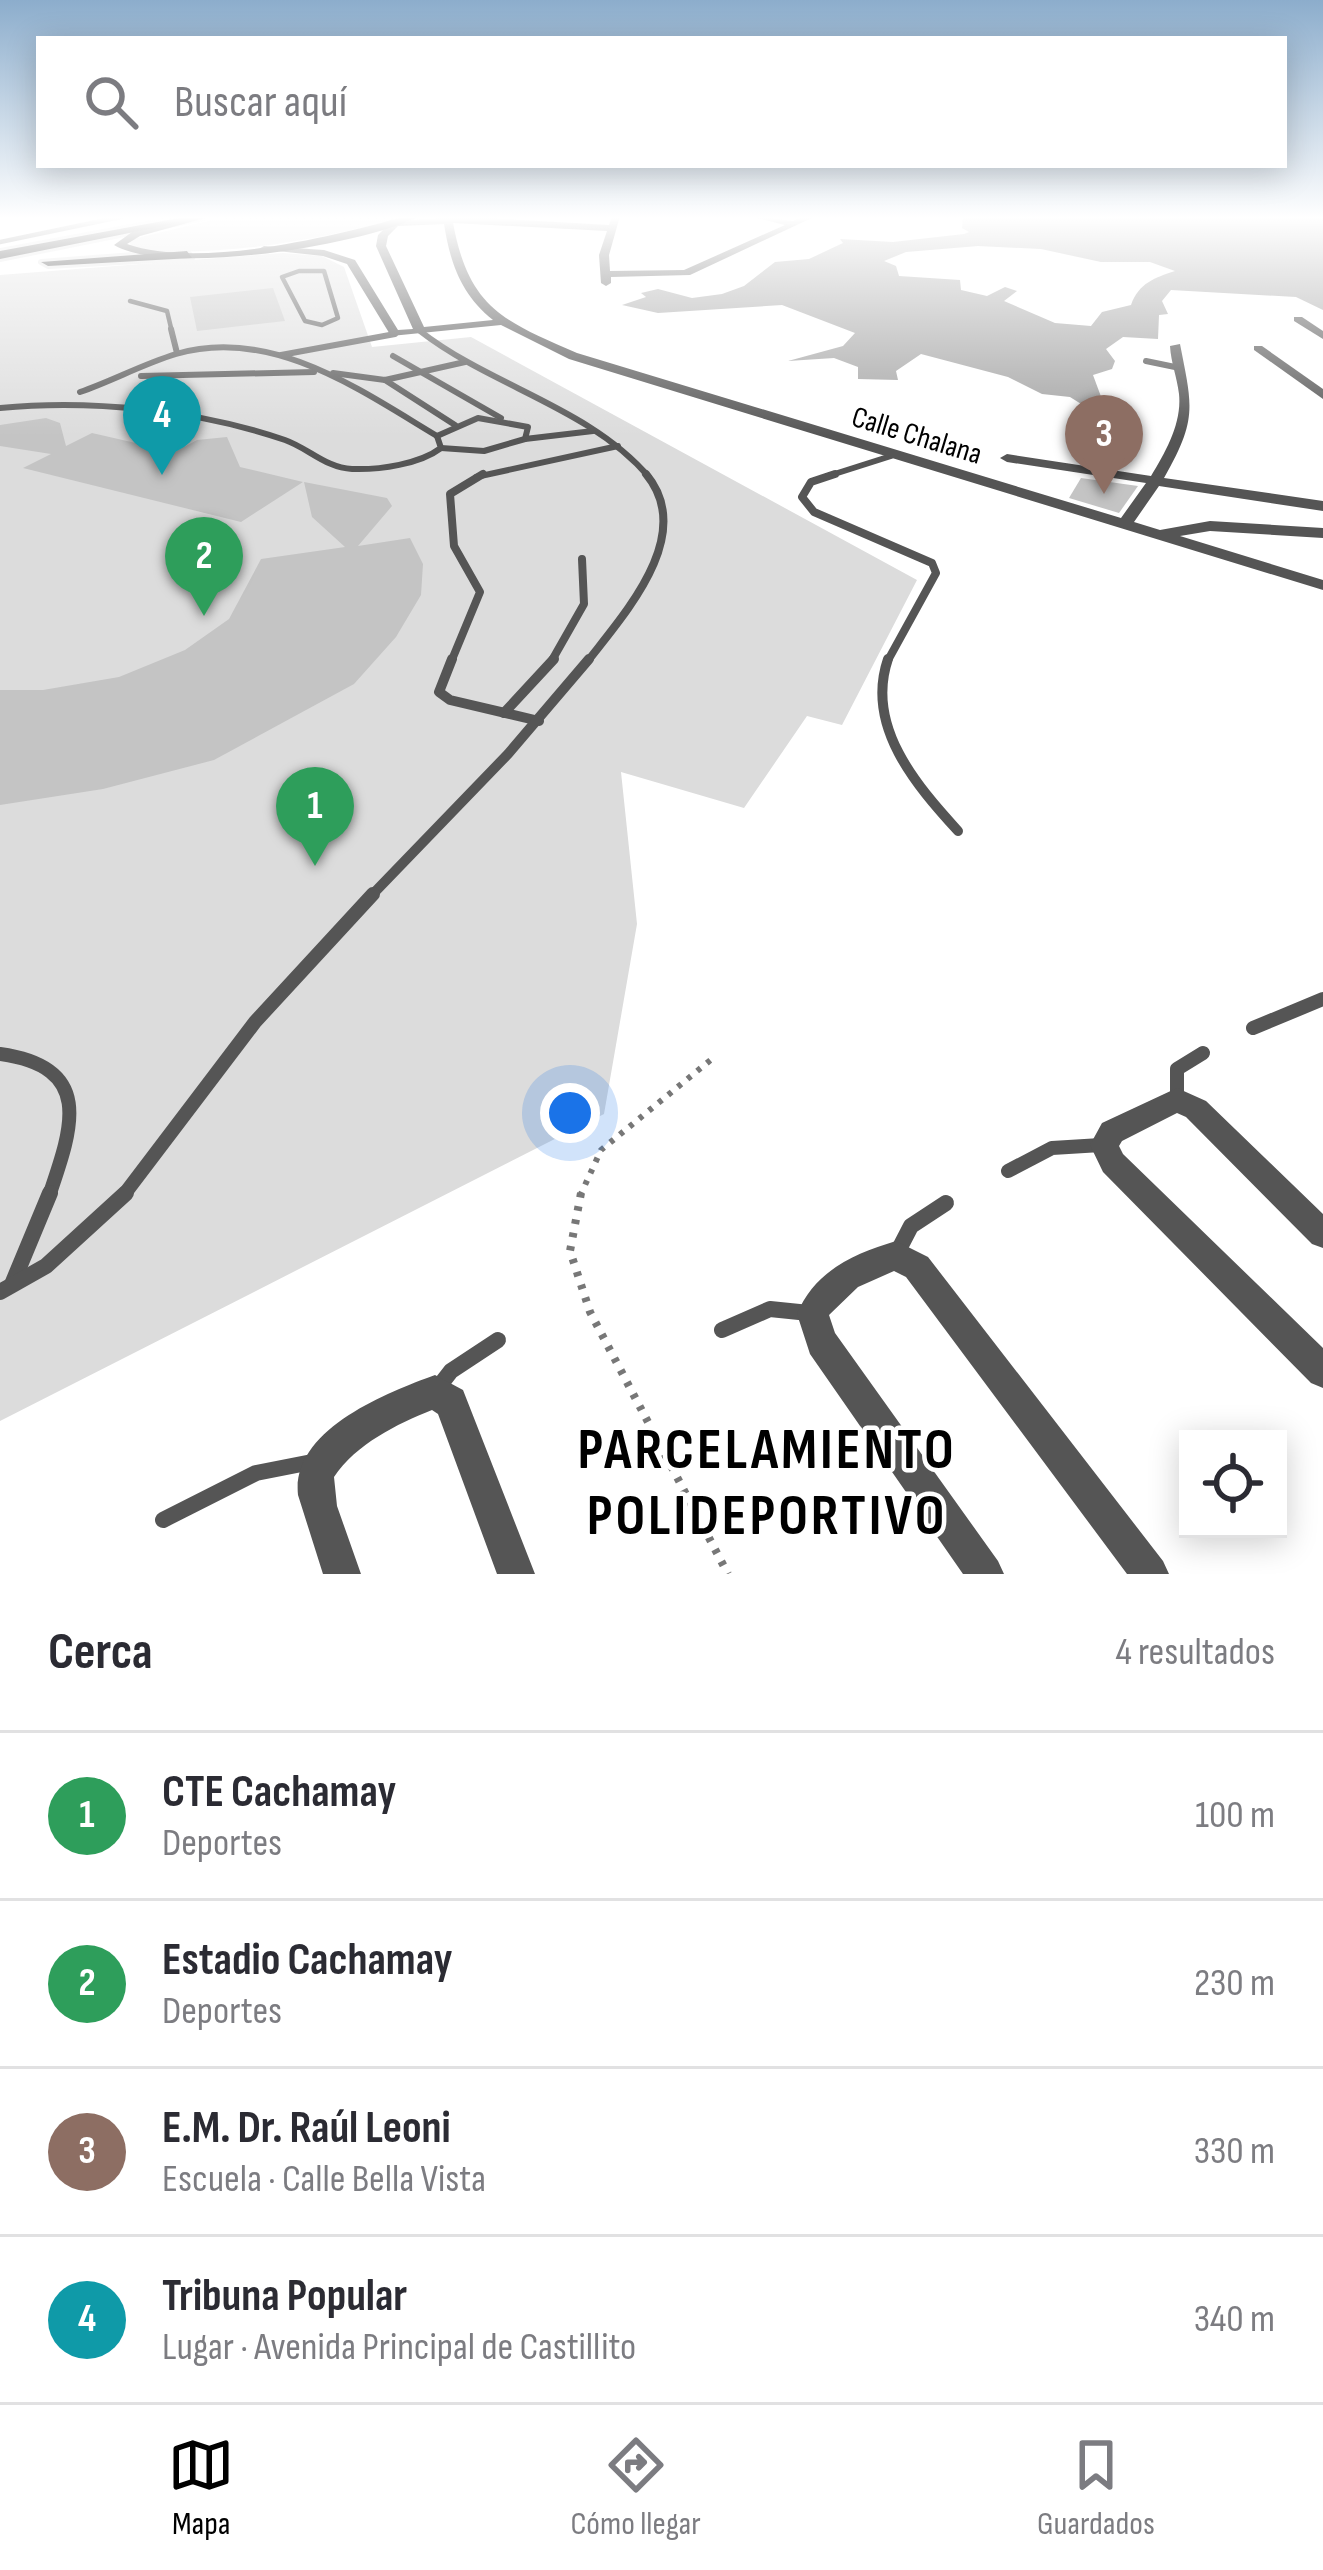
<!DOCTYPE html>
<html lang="es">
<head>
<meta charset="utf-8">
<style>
	:root { --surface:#fff; --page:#f2f2f3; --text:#2b2b33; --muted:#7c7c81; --line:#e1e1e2; --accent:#000 }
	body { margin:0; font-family:"Sofia Sans Condensed",sans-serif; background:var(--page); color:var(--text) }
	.controls { position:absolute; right:36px; bottom:36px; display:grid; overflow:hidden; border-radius:0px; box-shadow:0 6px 30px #0003 }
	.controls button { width:108px; height:108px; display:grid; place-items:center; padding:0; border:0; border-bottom:3px solid var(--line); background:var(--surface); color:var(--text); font:60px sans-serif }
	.you { position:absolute; left:570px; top:1113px; width:42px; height:42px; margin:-30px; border:9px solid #fff; border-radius:50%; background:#1a73e8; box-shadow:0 0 0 18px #1a73e833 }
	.badge { display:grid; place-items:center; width:78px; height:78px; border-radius:50%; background:var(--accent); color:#fff; font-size:39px; font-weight:700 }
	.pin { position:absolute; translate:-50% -99px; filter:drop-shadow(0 3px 6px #0008) }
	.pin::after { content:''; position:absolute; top:63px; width:42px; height:36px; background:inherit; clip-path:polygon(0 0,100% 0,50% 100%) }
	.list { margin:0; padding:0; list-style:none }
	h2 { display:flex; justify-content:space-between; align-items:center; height:156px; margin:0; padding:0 48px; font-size:51px }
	h2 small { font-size:39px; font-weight:400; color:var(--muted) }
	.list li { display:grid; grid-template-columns:78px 1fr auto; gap:36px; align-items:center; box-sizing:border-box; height:168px; padding:0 48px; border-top:3px solid var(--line) }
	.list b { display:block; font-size:45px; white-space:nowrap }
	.list p { margin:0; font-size:39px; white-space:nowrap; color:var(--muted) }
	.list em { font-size:39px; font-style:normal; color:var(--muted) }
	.icon { flex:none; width:66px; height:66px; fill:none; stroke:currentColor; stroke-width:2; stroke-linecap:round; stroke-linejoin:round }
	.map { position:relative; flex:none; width:1323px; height:1574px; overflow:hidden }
	.search { position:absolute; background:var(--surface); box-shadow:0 6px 30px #0003; left:36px; right:36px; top:36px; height:132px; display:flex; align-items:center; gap:30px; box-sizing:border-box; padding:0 42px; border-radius:0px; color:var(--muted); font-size:45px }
	.sheet { height:828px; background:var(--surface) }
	nav { display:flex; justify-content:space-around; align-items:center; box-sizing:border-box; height:168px; border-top:3px solid var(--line); background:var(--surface); font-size:33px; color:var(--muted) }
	nav a { display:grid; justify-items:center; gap:6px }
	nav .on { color:var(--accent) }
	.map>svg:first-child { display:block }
	.green { fill:#dcdcdc }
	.water { fill:#a3a3a3; fill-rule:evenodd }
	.building { fill:#c4c4c4 }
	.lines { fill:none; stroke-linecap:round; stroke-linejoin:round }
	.primary-casing { stroke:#dbdbdb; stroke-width:6 }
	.path-far1 { stroke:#777; stroke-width:6; stroke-dasharray:4.5 8; stroke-linecap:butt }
	.path { stroke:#777; stroke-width:8; stroke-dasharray:4.5 9; stroke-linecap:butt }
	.lane-far5 { stroke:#555; stroke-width:4.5 }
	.lane-far4 { stroke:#555; stroke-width:6 }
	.lane-far3 { stroke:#555; stroke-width:8 }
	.lane-far2 { stroke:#555; stroke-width:10 }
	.lane-far1 { stroke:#555; stroke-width:14 }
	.lane { stroke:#555; stroke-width:16 }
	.street { fill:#555; fill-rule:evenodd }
	.secondary { fill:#222; fill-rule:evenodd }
	.primary { fill:#000; fill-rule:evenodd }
	.labels { text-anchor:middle; stroke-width:9; stroke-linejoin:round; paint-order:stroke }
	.far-street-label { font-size:30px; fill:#000; stroke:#fff }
	.near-district-label { font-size:57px; font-weight:bold; letter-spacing:3px; fill:#000; stroke:#fff }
</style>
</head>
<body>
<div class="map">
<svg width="1323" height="1574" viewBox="0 0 1323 1574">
	<rect width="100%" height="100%" fill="#fff"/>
	<g class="green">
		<path d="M229,216H405C319,241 222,257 132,250L129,240Z"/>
		<polygon points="283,253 322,256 344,267 372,347 471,337 917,580 842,725 807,716 744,808 621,772 637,924 604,1114 0,1421 0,275"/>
	</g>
	<path class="water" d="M971,216H1323V310L1296,297L1171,290L1162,301L1168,314L1159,315L1158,339L1123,337L1106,349L1115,361L1112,369L1093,375L1103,402L1094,412L1070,397L1042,394L1008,377L921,354L896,371L898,380L858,379V367L834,358L788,361L843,346L855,333L782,305L658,313L622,305L646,297L641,293L658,289L692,298L722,294L744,286L775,262L809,259L843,243L840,239L893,242L964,234L969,232L962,228L963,217ZM978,246L1041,249L1101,262H1150L1175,271C1154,278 1139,283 1131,305L1102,312L1091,326L1055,323L1004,301L1017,291L1005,287L987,296L961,290L960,280L899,276L896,266L884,261L906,252Z"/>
	<g class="building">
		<polygon points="273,288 285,321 197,331 190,297"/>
		<polygon points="46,418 60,423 66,446 92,433 175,452 197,440 227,437 240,467 303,482 241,522 23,468 51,454 0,446 0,425"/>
		<polygon points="1081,478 1138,486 1119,513 1069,498"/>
		<polygon points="304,482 387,498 392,506 358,546 410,538 423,564 421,595 396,637 354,684 214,760 103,789 0,805 0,690 43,690 119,677 185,650 229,619 261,559 345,547 312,517"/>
	</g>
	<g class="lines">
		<g class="primary-casing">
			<g id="primary">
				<polygon points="190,216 204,218 0,259 0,251"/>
				<polygon points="187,251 192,258 48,266 41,262"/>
			</g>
		</g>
		<polyline class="path-far1" points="580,1196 601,1150 713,1058"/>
		<polyline class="path" points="581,1193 570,1251 590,1312 728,1574"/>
		<g class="lane-far5">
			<polyline points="0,242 125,216"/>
			<polygon points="299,271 324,271 338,318 322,325 305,321 282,277"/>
			<polyline points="130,301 167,311 172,332"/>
		</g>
		<g class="lane-far4">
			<polyline points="171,329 177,353"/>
			<path d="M420,331C492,387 589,407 649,477"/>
			<polyline points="281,355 395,334"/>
			<polyline points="393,356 501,418"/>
			<polyline points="1146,361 1175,367"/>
			<polyline points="333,373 385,380 465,362"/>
			<polyline points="141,376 314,372"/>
			<polyline points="385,380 455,425"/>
			<path d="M80,392C112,381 143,364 176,354C271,326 360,390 437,436"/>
			<path d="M0,408C90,399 198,410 285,440C308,448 326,468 352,469C380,470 420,464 441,448L437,436"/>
			<polyline points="437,436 478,418 528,427 525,439 484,451 441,448"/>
			<polyline points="525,439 593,431"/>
			<polyline points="476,477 618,446"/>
			<polyline points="825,477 891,456"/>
		</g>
		<g class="lane-far3">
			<polyline points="835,474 811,482 802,497 814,512 932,563 936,573 887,662"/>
			<polyline points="451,662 480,592 454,546 450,494 483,474"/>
			<polyline points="551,662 584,604 582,559"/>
			<path d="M587,662C624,614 697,535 646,474"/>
		</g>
		<g class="lane-far2">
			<polyline points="452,659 439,692 450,700 539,721"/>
			<path d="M888,659C865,726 916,785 958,831"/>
			<polyline points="504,713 554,659"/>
			<polyline points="370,897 508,754 589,659"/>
		</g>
		<g class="lane-far1">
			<polyline points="1253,1028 1323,999"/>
			<path d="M0,1054C94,1067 73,1126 49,1196"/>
			<polyline points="1177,1100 1177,1069 1203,1053"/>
			<polyline points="1008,1171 1052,1148 1101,1145"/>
			<polyline points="123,1196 255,1022 373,894"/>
		</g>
		<g class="lane">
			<polyline points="897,1253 911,1226 946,1203"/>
			<polyline points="13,1282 50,1193"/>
			<polyline points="0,1292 46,1266 126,1193"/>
			<polyline points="722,1330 770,1309 809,1313"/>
			<polyline points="437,1389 451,1371 498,1340"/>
			<polyline points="163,1520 256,1473 317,1461"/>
		</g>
		<g class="street">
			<path d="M612,216H620L609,255L610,271L684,270L785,225L749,216L793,221L805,216H816L690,275L611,277V283L606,286L601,283L599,255L607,231L453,223C469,309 504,321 577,353L1121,518L1146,483L1007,462L1000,458L1007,454L1151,476C1166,451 1182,423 1179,394C1177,377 1171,363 1170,346L1180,344C1192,406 1198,419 1164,478L1323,501V511L1159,486L1134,522L1160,530L1210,521L1323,528V538L1210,531L1180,536L1323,580V590L569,359L501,325L391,336L347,264L323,256L259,249L264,246L324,250L355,260L398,330L413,329L376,246L378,235L392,221L467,217L609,225ZM444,224C450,262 461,295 493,320L424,327L386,246L388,236L398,226Z"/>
			<polygon points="1294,317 1302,317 1323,331 1323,339 1294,321"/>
			<polygon points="1254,346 1262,346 1323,389 1323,399 1254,350"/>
			<polygon points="1177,1088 1206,1101 1323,1214 1323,1248 1312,1244 1186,1117 1177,1113 1122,1141 1119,1146 1123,1154 1323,1348 1323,1388 1311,1383 1103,1172 1090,1145 1102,1123"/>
			<path d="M896,1241L928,1257L1163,1561L1169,1574H1127L906,1277L894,1271L858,1287L829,1315L835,1333L998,1561L1004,1574H963L810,1354L797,1314C815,1271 853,1254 896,1241Z"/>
			<path d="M435,1375L463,1390L535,1574H497L438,1414L432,1410C397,1424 356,1444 334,1477L337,1506L361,1574H323L298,1495C291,1430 386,1393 435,1375Z"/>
		</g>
		<path class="secondary" d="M197,216H213L140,236L127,244C198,269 334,237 405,216H420C364,245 169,277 114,245L132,232Z"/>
		<use href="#primary" class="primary"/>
	</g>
	<linearGradient id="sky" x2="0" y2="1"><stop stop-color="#8cadcc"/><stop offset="0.5" stop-color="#fff"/><stop offset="1" stop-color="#fff" stop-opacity="0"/></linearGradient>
	<rect width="1323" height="436" fill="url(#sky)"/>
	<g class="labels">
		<g class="far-street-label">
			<text transform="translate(917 435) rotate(17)" y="10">Calle Chalana</text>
		</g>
		<g class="near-district-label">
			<text x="767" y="1468">PARCELAMIENTO<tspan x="767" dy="66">POLIDEPORTIVO</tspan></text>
		</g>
	</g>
</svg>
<div class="controls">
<button><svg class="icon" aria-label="locate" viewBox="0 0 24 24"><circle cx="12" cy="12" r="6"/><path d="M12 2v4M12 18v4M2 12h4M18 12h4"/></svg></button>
</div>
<div class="you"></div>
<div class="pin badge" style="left:315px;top:866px;background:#2e9e5b">1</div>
<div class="pin badge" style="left:204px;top:616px;background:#2e9e5b">2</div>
<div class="pin badge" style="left:1104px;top:494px;background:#8d6e63">3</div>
<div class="pin badge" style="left:162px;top:475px;background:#0f9aa8">4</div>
<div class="search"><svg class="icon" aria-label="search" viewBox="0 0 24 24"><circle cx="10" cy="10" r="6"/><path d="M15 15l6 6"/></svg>Buscar aquí</div>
</div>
<section class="sheet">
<h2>Cerca<small>4 resultados</small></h2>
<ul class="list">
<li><span class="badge" style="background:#2e9e5b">1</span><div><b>CTE Cachamay</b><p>Deportes</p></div><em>100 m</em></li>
<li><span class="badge" style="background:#2e9e5b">2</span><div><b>Estadio Cachamay</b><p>Deportes</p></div><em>230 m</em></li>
<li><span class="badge" style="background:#8d6e63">3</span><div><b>E.M. Dr. Raúl Leoni</b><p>Escuela · Calle Bella Vista</p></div><em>330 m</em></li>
<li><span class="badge" style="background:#0f9aa8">4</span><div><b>Tribuna Popular</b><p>Lugar · Avenida Principal de Castillito</p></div><em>340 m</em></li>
</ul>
</section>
<nav>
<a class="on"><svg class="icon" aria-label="map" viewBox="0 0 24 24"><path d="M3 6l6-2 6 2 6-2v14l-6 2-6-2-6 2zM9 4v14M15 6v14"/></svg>Mapa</a>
<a><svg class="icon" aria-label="directions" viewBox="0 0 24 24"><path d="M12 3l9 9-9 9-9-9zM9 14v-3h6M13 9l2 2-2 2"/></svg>Cómo llegar</a>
<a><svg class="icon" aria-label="saved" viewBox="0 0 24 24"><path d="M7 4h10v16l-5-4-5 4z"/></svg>Guardados</a>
</nav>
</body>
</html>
